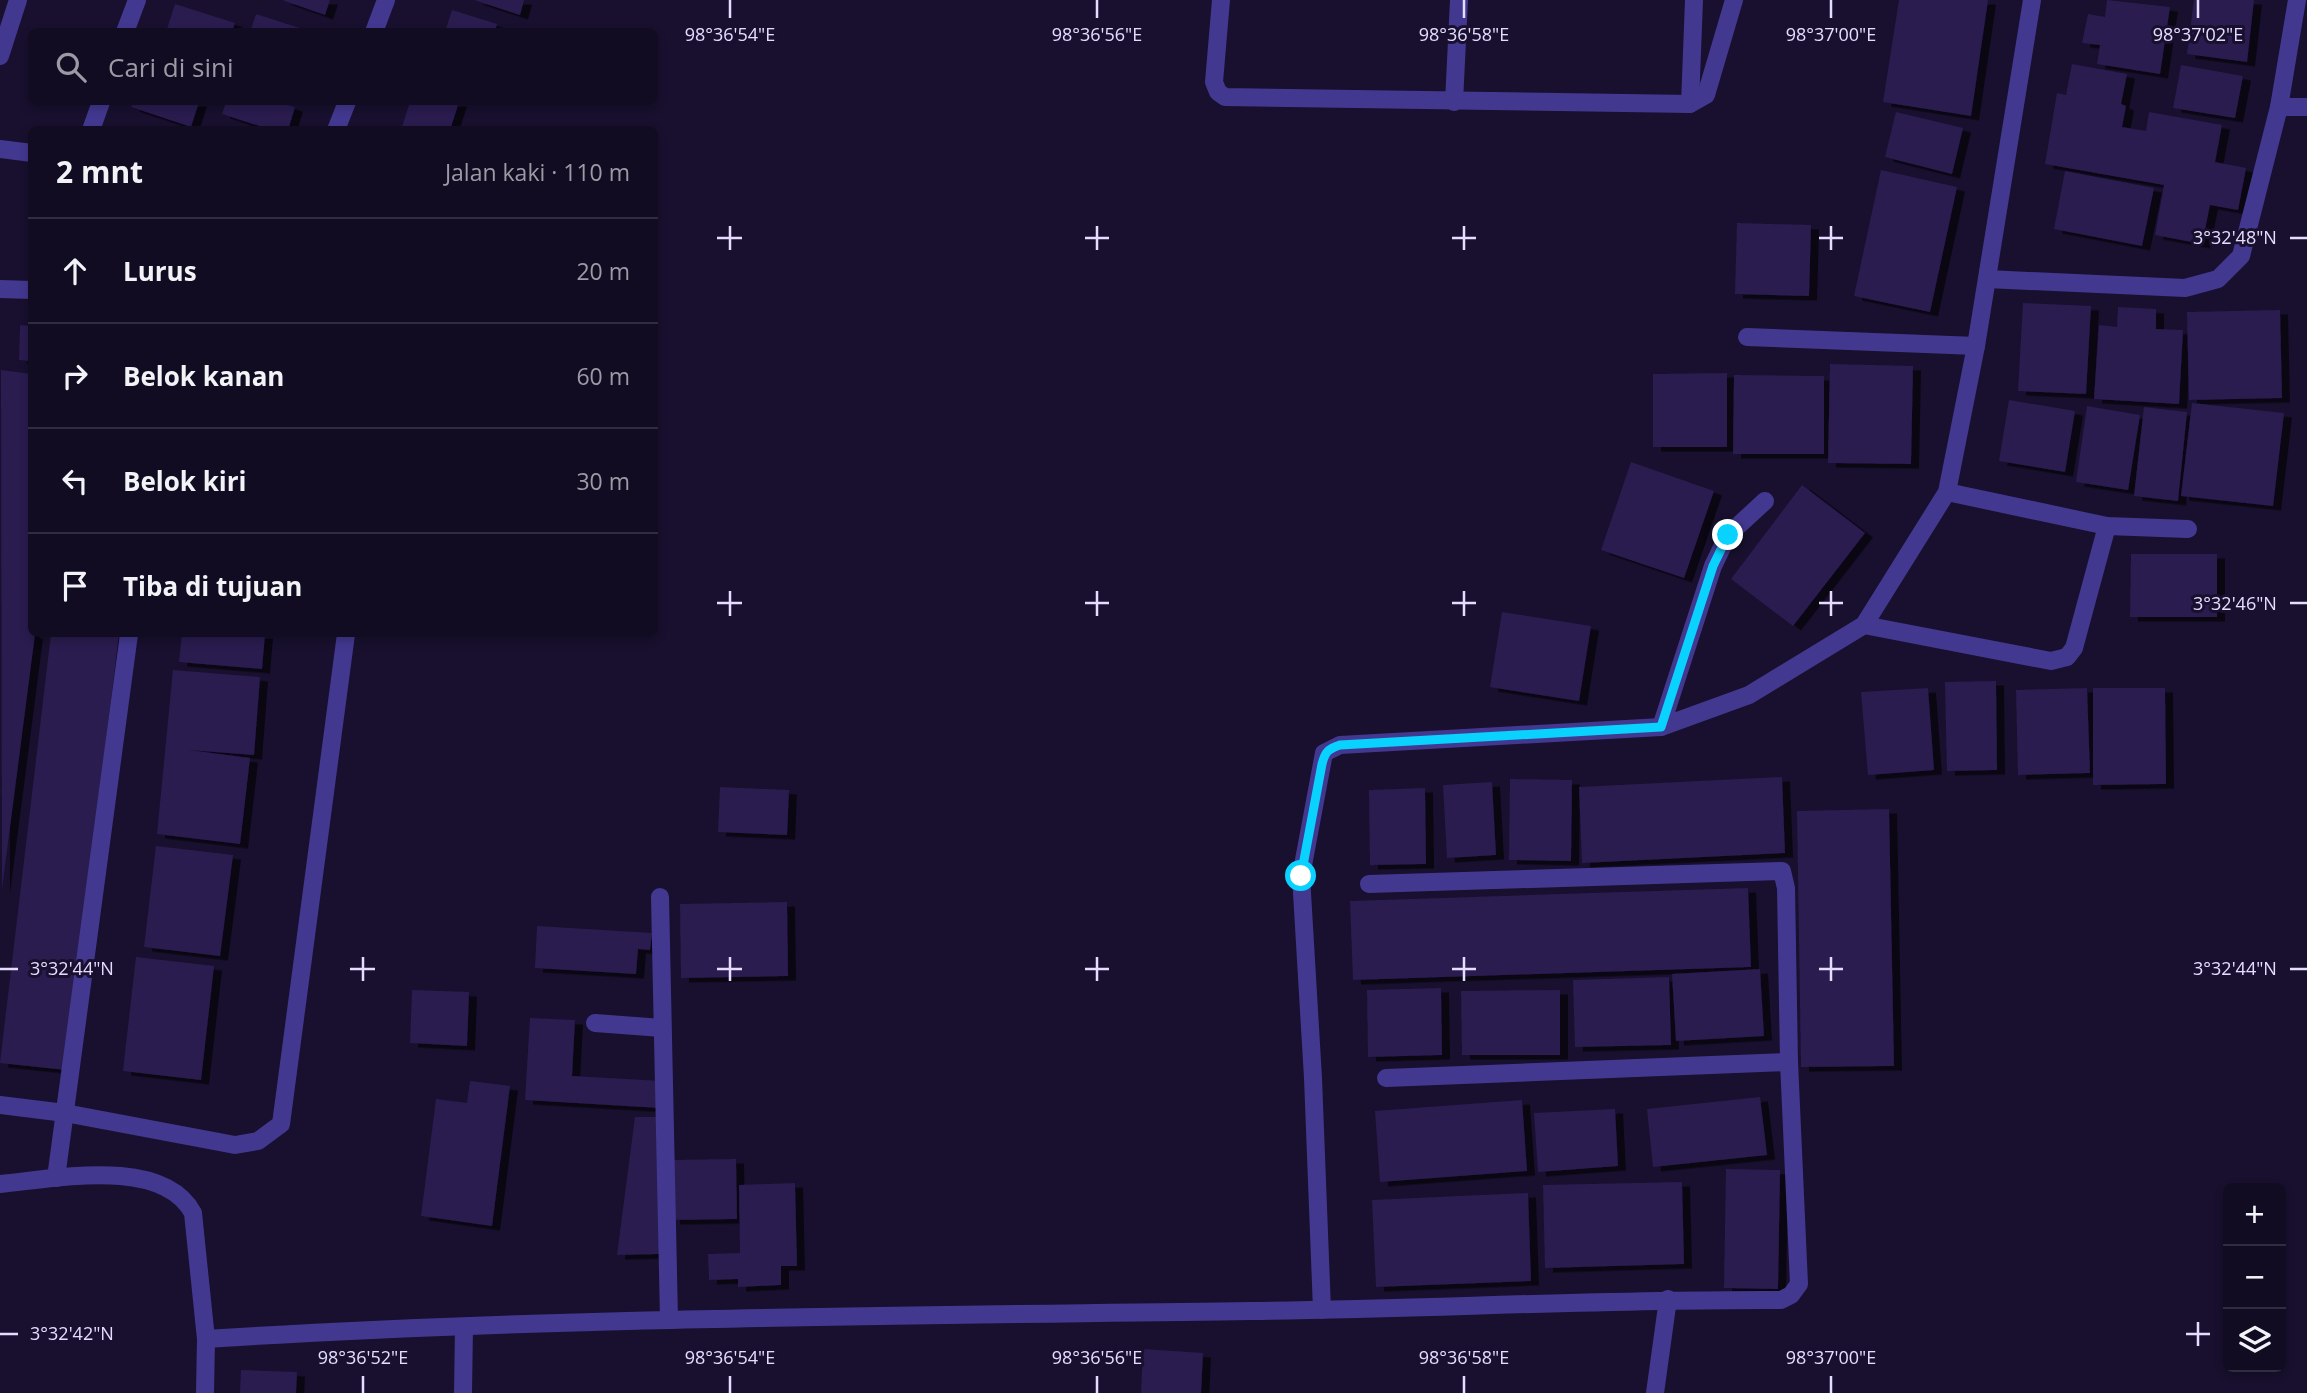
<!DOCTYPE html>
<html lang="id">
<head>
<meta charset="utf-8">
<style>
	:root { --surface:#120c22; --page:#1f1a2f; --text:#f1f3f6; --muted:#9c9ba5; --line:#312c40 }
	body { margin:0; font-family:"Open Sans",sans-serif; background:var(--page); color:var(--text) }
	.controls { position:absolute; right:21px; bottom:21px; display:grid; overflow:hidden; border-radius:10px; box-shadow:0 4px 10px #0003 }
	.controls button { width:63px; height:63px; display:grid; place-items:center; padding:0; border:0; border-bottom:2px solid var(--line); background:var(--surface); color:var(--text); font:35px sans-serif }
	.stop { position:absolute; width:21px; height:21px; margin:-16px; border:5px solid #09d2ff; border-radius:50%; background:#fff }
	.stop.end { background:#09d2ff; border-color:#fff; box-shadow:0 2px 7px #0008 }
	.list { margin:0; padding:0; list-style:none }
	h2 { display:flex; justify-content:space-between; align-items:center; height:91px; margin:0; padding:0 28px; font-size:30px }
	h2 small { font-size:23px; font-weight:400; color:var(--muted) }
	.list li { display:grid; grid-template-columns:46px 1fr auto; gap:21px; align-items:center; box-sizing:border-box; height:105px; padding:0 28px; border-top:2px solid var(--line) }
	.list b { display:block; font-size:26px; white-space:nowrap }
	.list em { font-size:23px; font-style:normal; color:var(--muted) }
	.icon { flex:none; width:38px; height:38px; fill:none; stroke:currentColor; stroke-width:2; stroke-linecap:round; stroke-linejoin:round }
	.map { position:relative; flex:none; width:2307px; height:1393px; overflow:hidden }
	.search { position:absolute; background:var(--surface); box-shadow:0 4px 10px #0003; left:28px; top:28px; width:630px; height:77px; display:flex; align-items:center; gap:18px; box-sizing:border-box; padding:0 24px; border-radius:10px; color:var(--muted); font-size:26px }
	.panel { position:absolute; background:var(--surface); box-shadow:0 4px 10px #0003; left:28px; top:126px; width:630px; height:511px; border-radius:10px }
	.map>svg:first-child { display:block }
	.building { fill:#2a1b50; filter:url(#shadow) }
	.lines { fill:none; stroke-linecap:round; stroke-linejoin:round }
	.service { stroke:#433890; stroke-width:18 }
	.minor { stroke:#433890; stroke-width:18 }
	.route { stroke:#09d2ff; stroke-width:9 }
	.ticks { fill:none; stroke:#e4ddff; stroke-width:2.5 }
	.ticks-label { font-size:18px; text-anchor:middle; fill:#e4ddff; stroke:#18102e; stroke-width:6; stroke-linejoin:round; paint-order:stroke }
</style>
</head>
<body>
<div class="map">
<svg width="2307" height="1393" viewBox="0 0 2307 1393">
	<defs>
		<filter id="shadow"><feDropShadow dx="8" dy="4.5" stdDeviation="0" flood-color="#0009"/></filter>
	</defs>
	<rect width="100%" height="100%" fill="#18102e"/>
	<g class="building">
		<polygon points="282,0 330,0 325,15"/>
		<polygon points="474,0 524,0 520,15"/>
		<polygon points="1899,0 1988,0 1971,116 1883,102"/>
		<polygon points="2107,0 2170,7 2160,74 2097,64 2100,45 2082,43 2088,14 2105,17"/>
		<polygon points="2194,0 2254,0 2247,62 2187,54"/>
		<polygon points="175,4 235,23 232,32 166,32"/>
		<polygon points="452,10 497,24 495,32 445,32"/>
		<polygon points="256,14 309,31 309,32 250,32"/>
		<polygon points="2072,64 2127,74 2121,104 2126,106 2122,127 2146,131 2149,112 2222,125 2215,162 2246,168 2238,210 2210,205 2202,244 2155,235 2164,185 2045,164 2057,93 2066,95"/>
		<polygon points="2181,65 2243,76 2235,118 2173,108"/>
		<polygon points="133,102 199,102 191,127 131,107"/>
		<polygon points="226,102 278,102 295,107 288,130 272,130 222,114"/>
		<polygon points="410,102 459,102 450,130 401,130"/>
		<polygon points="1896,112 1963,128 1952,174 1885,157"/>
		<polygon points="1881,170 1957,187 1930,312 1854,296"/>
		<polygon points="2065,171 2154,188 2142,246 2054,229"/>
		<polygon points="1737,223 1811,225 1809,296 1735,294"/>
		<polygon points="2023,303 2091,306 2086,394 2018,391"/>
		<polygon points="2118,307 2156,309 2156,329 2183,330 2179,404 2094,399 2099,325 2117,327"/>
		<polygon points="2280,310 2282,398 2189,400 2187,312"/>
		<polygon points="20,325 32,326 32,361 19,360"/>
		<polygon points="1830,364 1913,366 1911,464 1828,463"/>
		<polygon points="1,370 32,374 32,634 35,634 2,889"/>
		<polygon points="1727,373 1727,447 1653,447 1653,374"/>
		<polygon points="1734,375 1824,376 1824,454 1733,454"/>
		<polygon points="2009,400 2075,411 2065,472 1999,461"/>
		<polygon points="2192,403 2284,413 2273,506 2181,496"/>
		<polygon points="2087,406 2140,415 2128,490 2076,482"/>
		<polygon points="2144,407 2187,412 2178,501 2134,496"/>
		<polygon points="1631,462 1714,491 1684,578 1601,550"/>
		<polygon points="1802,485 1865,533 1793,626 1731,579"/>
		<polygon points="2131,554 2217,554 2217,617 2130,617"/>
		<polygon points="1502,612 1591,626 1579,701 1490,687"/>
		<polygon points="51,634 119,634 66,1070 0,1063"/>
		<polygon points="182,634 265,634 262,669 179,662"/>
		<polygon points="173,670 260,677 254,755 189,750 250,758 240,844 157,834"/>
		<polygon points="1996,681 1997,770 1947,771 1945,682"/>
		<polygon points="1928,688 1934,770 1868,775 1861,692"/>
		<polygon points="2087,688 2090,773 2018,775 2016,690"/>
		<polygon points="2093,688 2165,688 2166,784 2093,785"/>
		<polygon points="1782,777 1785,853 1582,863 1579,787"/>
		<polygon points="1510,779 1572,780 1571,861 1509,860"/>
		<polygon points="1492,782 1496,855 1447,858 1443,785"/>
		<polygon points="720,787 789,790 787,835 718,832"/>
		<polygon points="1425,788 1426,864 1370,865 1369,790"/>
		<polygon points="1889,809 1894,1066 1801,1067 1797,811"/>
		<polygon points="156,846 233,855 220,956 144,947"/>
		<polygon points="1748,888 1751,967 1353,980 1350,901"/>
		<polygon points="787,902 788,976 681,978 680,904"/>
		<polygon points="537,926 652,933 650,950 638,949 636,974 535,968"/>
		<polygon points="136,957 214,966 201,1080 123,1071"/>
		<polygon points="1760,969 1764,1036 1676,1041 1672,974"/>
		<polygon points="1669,977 1671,1045 1575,1047 1573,980"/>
		<polygon points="1441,988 1442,1055 1368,1057 1367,990"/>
		<polygon points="412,990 469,992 467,1046 410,1043"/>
		<polygon points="1560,990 1560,1055 1462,1055 1461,991"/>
		<polygon points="530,1018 575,1020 572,1076 662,1081 660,1108 525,1100"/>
		<polygon points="470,1081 510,1086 492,1226 421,1216 436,1099 467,1103"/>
		<polygon points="1760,1097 1767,1155 1653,1167 1647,1109"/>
		<polygon points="1522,1100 1527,1171 1380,1182 1375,1111"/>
		<polygon points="1615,1109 1618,1166 1538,1172 1534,1113"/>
		<polygon points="635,1117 660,1117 660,1254 617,1255"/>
		<polygon points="736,1159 737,1219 672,1220 671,1160"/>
		<polygon points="1726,1169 1780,1170 1778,1289 1724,1288"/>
		<polygon points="1682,1182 1684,1264 1545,1268 1543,1185"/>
		<polygon points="795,1183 797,1266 781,1266 781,1285 738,1287 738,1279 709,1280 708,1254 740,1253 739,1185"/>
		<polygon points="1528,1193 1531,1281 1376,1287 1372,1200"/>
		<polygon points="1143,1349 1203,1353 1201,1393 1141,1393"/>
		<polygon points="241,1370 297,1372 296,1393 240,1393"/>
	</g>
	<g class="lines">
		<g class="service">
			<polyline points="1661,727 1713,566 1728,535 1765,501"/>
			<polyline points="595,1023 662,1028"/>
			<polyline points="1655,1393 1668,1299"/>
		</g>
		<g class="minor">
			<polyline points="1221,0 1214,82 1218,92 1225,97 1690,104 1706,95 1734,0"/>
			<polyline points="125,32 137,0"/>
			<polyline points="374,32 386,0"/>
			<polyline points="0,56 18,0"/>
			<polyline points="1454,102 1459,0"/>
			<polyline points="1690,104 1694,0"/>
			<polyline points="2279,107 2307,107"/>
			<polyline points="91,130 101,102"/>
			<polyline points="336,130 347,102"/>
			<polyline points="0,149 32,153"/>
			<polyline points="1987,279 2185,288 2218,279 2241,256 2279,107 2297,0"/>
			<polyline points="0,289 32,290"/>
			<polyline points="1747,337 1976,346"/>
			<polyline points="1947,492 2107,526 2188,529"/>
			<polyline points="1864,625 2051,661 2067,657 2074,648 2107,526"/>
			<polyline points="660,897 669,1319"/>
			<polyline points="1386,1078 1789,1062"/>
			<polyline points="0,1105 65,1113 235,1145 258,1141 281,1124 346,634"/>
			<polyline points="56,1178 129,634"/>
			<path d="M0,1184C54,1179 162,1156 193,1213L206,1339L205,1393"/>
			<polyline points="1322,1310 1313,1078 1301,876 1324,753 1340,745 1661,727 1749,695 1864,625 1947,492 1976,346 2032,0"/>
			<path d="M206,1339C554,1317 902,1316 1251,1311C1427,1309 1604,1299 1781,1300L1791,1295L1799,1284L1789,1062L1786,888L1782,871L1369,884"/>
			<polyline points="463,1393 464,1327"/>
		</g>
	</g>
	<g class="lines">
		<path class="route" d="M1301,876L1322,764C1325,752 1328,749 1340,745L1661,727L1713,566L1728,535"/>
	</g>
	<path class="ticks" d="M730,0V18M1097,0V18M1464,0V18M1831,0V18M2198,0V18M730,226V250M1097,226V250M1464,226V250M1831,226V250M717,238H742M1085,238H1109M1452,238H1476M1819,238H1843M2290,238H2307M730,591V616M1097,591V616M1464,591V616M1831,591V616M717,603H742M1085,603H1109M1452,603H1476M1819,603H1843M2290,603H2307M363,957V981M730,957V981M1097,957V981M1464,957V981M1831,957V981M0,969H18M350,969H375M717,969H742M1085,969H1109M1452,969H1476M1819,969H1843M2290,969H2307M2198,1322V1346M0,1334H18M2186,1334H2210M363,1376V1393M730,1376V1393M1097,1376V1393M1464,1376V1393M1831,1376V1393"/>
	<g class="ticks-label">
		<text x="730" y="41">98°36'54"E</text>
		<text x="1097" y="41">98°36'56"E</text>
		<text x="1464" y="41">98°36'58"E</text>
		<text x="1831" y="41">98°37'00"E</text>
		<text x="2198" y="41">98°37'02"E</text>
		<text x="2235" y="244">3°32'48"N</text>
		<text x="2235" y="610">3°32'46"N</text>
		<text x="72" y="975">3°32'44"N</text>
		<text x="2235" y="975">3°32'44"N</text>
		<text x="72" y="1340">3°32'42"N</text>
		<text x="363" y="1364">98°36'52"E</text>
		<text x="730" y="1364">98°36'54"E</text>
		<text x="1097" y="1364">98°36'56"E</text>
		<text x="1464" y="1364">98°36'58"E</text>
		<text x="1831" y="1364">98°37'00"E</text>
	</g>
</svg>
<div class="controls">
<button>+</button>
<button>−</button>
<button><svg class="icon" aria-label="layers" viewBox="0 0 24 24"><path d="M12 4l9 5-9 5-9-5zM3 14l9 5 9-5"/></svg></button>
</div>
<div class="stop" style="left:1301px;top:876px"></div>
<div class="stop end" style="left:1728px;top:535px"></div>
<div class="search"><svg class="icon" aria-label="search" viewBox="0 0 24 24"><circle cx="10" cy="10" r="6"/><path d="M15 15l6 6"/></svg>Cari di sini</div>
<section class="panel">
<h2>2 mnt<small>Jalan kaki · 110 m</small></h2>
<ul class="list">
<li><svg class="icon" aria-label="ahead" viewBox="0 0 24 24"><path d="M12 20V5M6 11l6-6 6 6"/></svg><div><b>Lurus</b></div><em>20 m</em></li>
<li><svg class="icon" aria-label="right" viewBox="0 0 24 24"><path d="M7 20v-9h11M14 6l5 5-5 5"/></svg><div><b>Belok kanan</b></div><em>60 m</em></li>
<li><svg class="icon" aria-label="left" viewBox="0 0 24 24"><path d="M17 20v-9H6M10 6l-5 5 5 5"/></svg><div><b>Belok kiri</b></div><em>30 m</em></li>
<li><svg class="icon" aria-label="arrive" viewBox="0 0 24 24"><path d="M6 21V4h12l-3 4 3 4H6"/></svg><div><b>Tiba di tujuan</b></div></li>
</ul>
</section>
</div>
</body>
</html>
